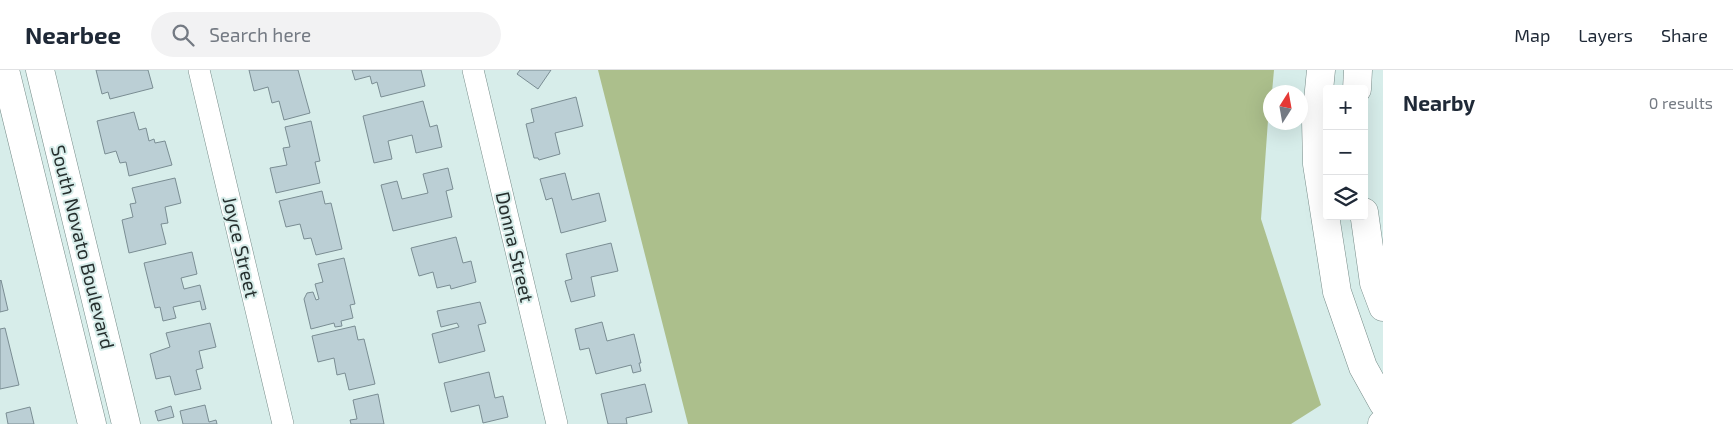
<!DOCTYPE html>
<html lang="en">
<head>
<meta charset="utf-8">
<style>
	:root { --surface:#fff; --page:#f2f2f3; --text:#1f2937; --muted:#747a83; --line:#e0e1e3 }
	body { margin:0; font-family:"Exo 2",sans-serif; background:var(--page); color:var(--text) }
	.controls { position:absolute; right:15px; top:15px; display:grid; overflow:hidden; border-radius:5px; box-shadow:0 5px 20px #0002 }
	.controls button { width:45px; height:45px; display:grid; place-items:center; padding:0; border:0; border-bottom:1px solid var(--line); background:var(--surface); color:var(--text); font:25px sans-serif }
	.compass { position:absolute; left:1263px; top:15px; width:45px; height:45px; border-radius:50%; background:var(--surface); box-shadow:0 5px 20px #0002; rotate:11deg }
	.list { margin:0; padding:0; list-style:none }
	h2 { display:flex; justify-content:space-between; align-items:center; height:65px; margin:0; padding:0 20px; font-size:21px }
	h2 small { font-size:16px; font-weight:400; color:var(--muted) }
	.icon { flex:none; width:28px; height:28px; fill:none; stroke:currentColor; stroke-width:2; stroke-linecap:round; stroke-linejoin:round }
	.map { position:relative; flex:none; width:1383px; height:354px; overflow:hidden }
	header { display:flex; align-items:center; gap:30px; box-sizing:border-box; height:70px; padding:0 25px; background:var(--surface); border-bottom:1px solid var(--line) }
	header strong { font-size:24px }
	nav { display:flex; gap:28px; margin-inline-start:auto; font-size:18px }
	.search { width:350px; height:45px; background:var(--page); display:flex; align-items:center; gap:12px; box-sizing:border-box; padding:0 18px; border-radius:28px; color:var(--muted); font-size:19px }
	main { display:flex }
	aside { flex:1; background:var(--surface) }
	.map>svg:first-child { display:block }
	.green { fill:#acbf8c }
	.building { fill:#bbcfd5; stroke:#7a8d93 }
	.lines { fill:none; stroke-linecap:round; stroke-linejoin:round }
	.street-casing { stroke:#778c89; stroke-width:22 }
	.secondary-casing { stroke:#778c89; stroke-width:29 }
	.street { stroke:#fff; stroke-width:21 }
	.secondary { stroke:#fff; stroke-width:28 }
	.labels { text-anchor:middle; stroke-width:4; stroke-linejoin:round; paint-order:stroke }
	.street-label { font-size:19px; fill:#262f2e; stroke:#d7edea }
</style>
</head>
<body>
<header>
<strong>Nearbee</strong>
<div class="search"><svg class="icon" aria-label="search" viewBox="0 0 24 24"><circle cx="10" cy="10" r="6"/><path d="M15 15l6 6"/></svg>Search here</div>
<nav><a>Map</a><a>Layers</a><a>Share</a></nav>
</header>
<main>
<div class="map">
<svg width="1383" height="354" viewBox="0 0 1383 354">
	<rect width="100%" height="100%" fill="#d7edea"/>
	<polygon class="green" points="598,0 1274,0 1272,22 1270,22 1261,149 1321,335 1291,354 688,354"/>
	<g class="building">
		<polygon points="96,0 148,0 153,18 110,29 108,22 102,24"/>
		<polygon points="249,0 298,0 310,43 284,50 279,31 272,33 268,17 254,21"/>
		<polygon points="352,0 421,0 425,16 381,27 377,12 372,14 370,6 355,10"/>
		<polygon points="520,0 551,0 538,19 517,4"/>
		<polygon points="576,27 583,56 555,63 560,84 539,90 538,88 534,88 526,54 534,52 531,39"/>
		<polygon points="423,31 430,57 437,55 442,77 416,83 412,65 388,71 392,89 374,93 363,46"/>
		<polygon points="134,42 139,60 146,58 149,71 154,69 155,73 165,71 172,95 129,106 126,92 120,93 116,81 105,84 97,51"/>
		<polygon points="311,51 320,91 315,92 320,113 276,123 270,98 287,95 283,78 290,77 285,57"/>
		<polygon points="448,98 453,119 446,121 452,147 393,161 381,115 397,111 402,129 428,123 423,104"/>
		<polygon points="565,103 572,130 599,123 606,151 561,163 552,128 546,130 540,109"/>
		<polygon points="175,108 181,133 165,137 168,153 161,154 166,174 129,183 122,150 133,147 130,134 136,133 132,118"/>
		<polygon points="322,121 325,134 331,133 342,179 316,185 311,168 304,169 300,154 286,157 279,131"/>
		<polygon points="456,167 463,193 471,191 476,212 451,219 450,215 437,218 433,202 419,206 411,178"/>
		<polygon points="611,173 618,201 591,207 595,226 571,232 565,211 572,209 566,184"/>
		<polygon points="192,182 197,204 181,208 184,219 200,215 206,239 202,240 200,231 173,237 176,248 163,251 160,237 155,238 144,193"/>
		<polygon points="344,188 355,234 350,235 353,248 341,251 342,256 335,257 334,253 311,259 304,229 307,223 313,222 316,230 319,229 315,214 323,212 318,194"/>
		<polygon points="1,210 8,240 0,242 0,211"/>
		<polygon points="480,232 486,253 478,255 485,281 439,293 432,264 459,257 457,253 441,257 437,241"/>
		<polygon points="602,252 607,271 634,264 641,293 639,293 641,301 633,303 631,295 596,304 589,278 580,280 575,259"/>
		<polygon points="210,253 216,277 199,281 203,298 196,300 201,319 175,325 170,306 156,309 150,284 170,277 166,263"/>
		<polygon points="355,256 358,270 364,269 375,314 349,320 345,303 337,305 334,288 318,292 312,266"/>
		<polygon points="5,258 19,315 0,319 0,259"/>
		<polygon points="489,302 495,328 503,326 508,347 483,353 479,335 451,342 444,313"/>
		<polygon points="645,314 652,342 626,348 627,354 608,354 601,324"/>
		<polygon points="378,324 384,354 351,354 350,350 357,349 353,330"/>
		<polygon points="205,335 209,352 216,350 217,354 183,354 180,341"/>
		<polygon points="171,336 174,347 158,351 155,341"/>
		<polygon points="30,337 34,354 8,354 6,343"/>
	</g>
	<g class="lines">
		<g class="street-casing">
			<g id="street">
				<polyline points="199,0 283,354"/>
				<polyline points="473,0 557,354"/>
			</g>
		</g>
		<g class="secondary-casing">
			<g id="secondary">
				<polyline points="5,0 92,354"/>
				<polyline points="40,0 126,354"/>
				<polyline points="1321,0 1316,51 1317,94 1337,222 1363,297 1383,333"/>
				<polyline points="1357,19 1358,0"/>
				<polyline points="1364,142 1374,213 1383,237"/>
				<polyline points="1382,354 1383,354"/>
			</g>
		</g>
		<use href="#street" class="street"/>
		<use href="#secondary" class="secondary"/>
	</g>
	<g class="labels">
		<g class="street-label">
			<text transform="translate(83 177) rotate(76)" y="7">South Novato Boulevard</text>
			<text transform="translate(241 177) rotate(77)" y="7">Joyce Street</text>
			<text transform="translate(515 177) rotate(77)" y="7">Donna Street</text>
		</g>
	</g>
</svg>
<div class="controls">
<button>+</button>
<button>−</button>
<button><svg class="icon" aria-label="layers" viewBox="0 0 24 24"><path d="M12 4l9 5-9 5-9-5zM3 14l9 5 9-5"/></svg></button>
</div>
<svg class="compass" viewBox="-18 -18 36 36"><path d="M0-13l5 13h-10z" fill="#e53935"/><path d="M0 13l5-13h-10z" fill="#747a83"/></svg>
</div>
<aside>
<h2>Nearby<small>0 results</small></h2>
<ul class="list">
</ul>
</aside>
</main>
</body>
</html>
